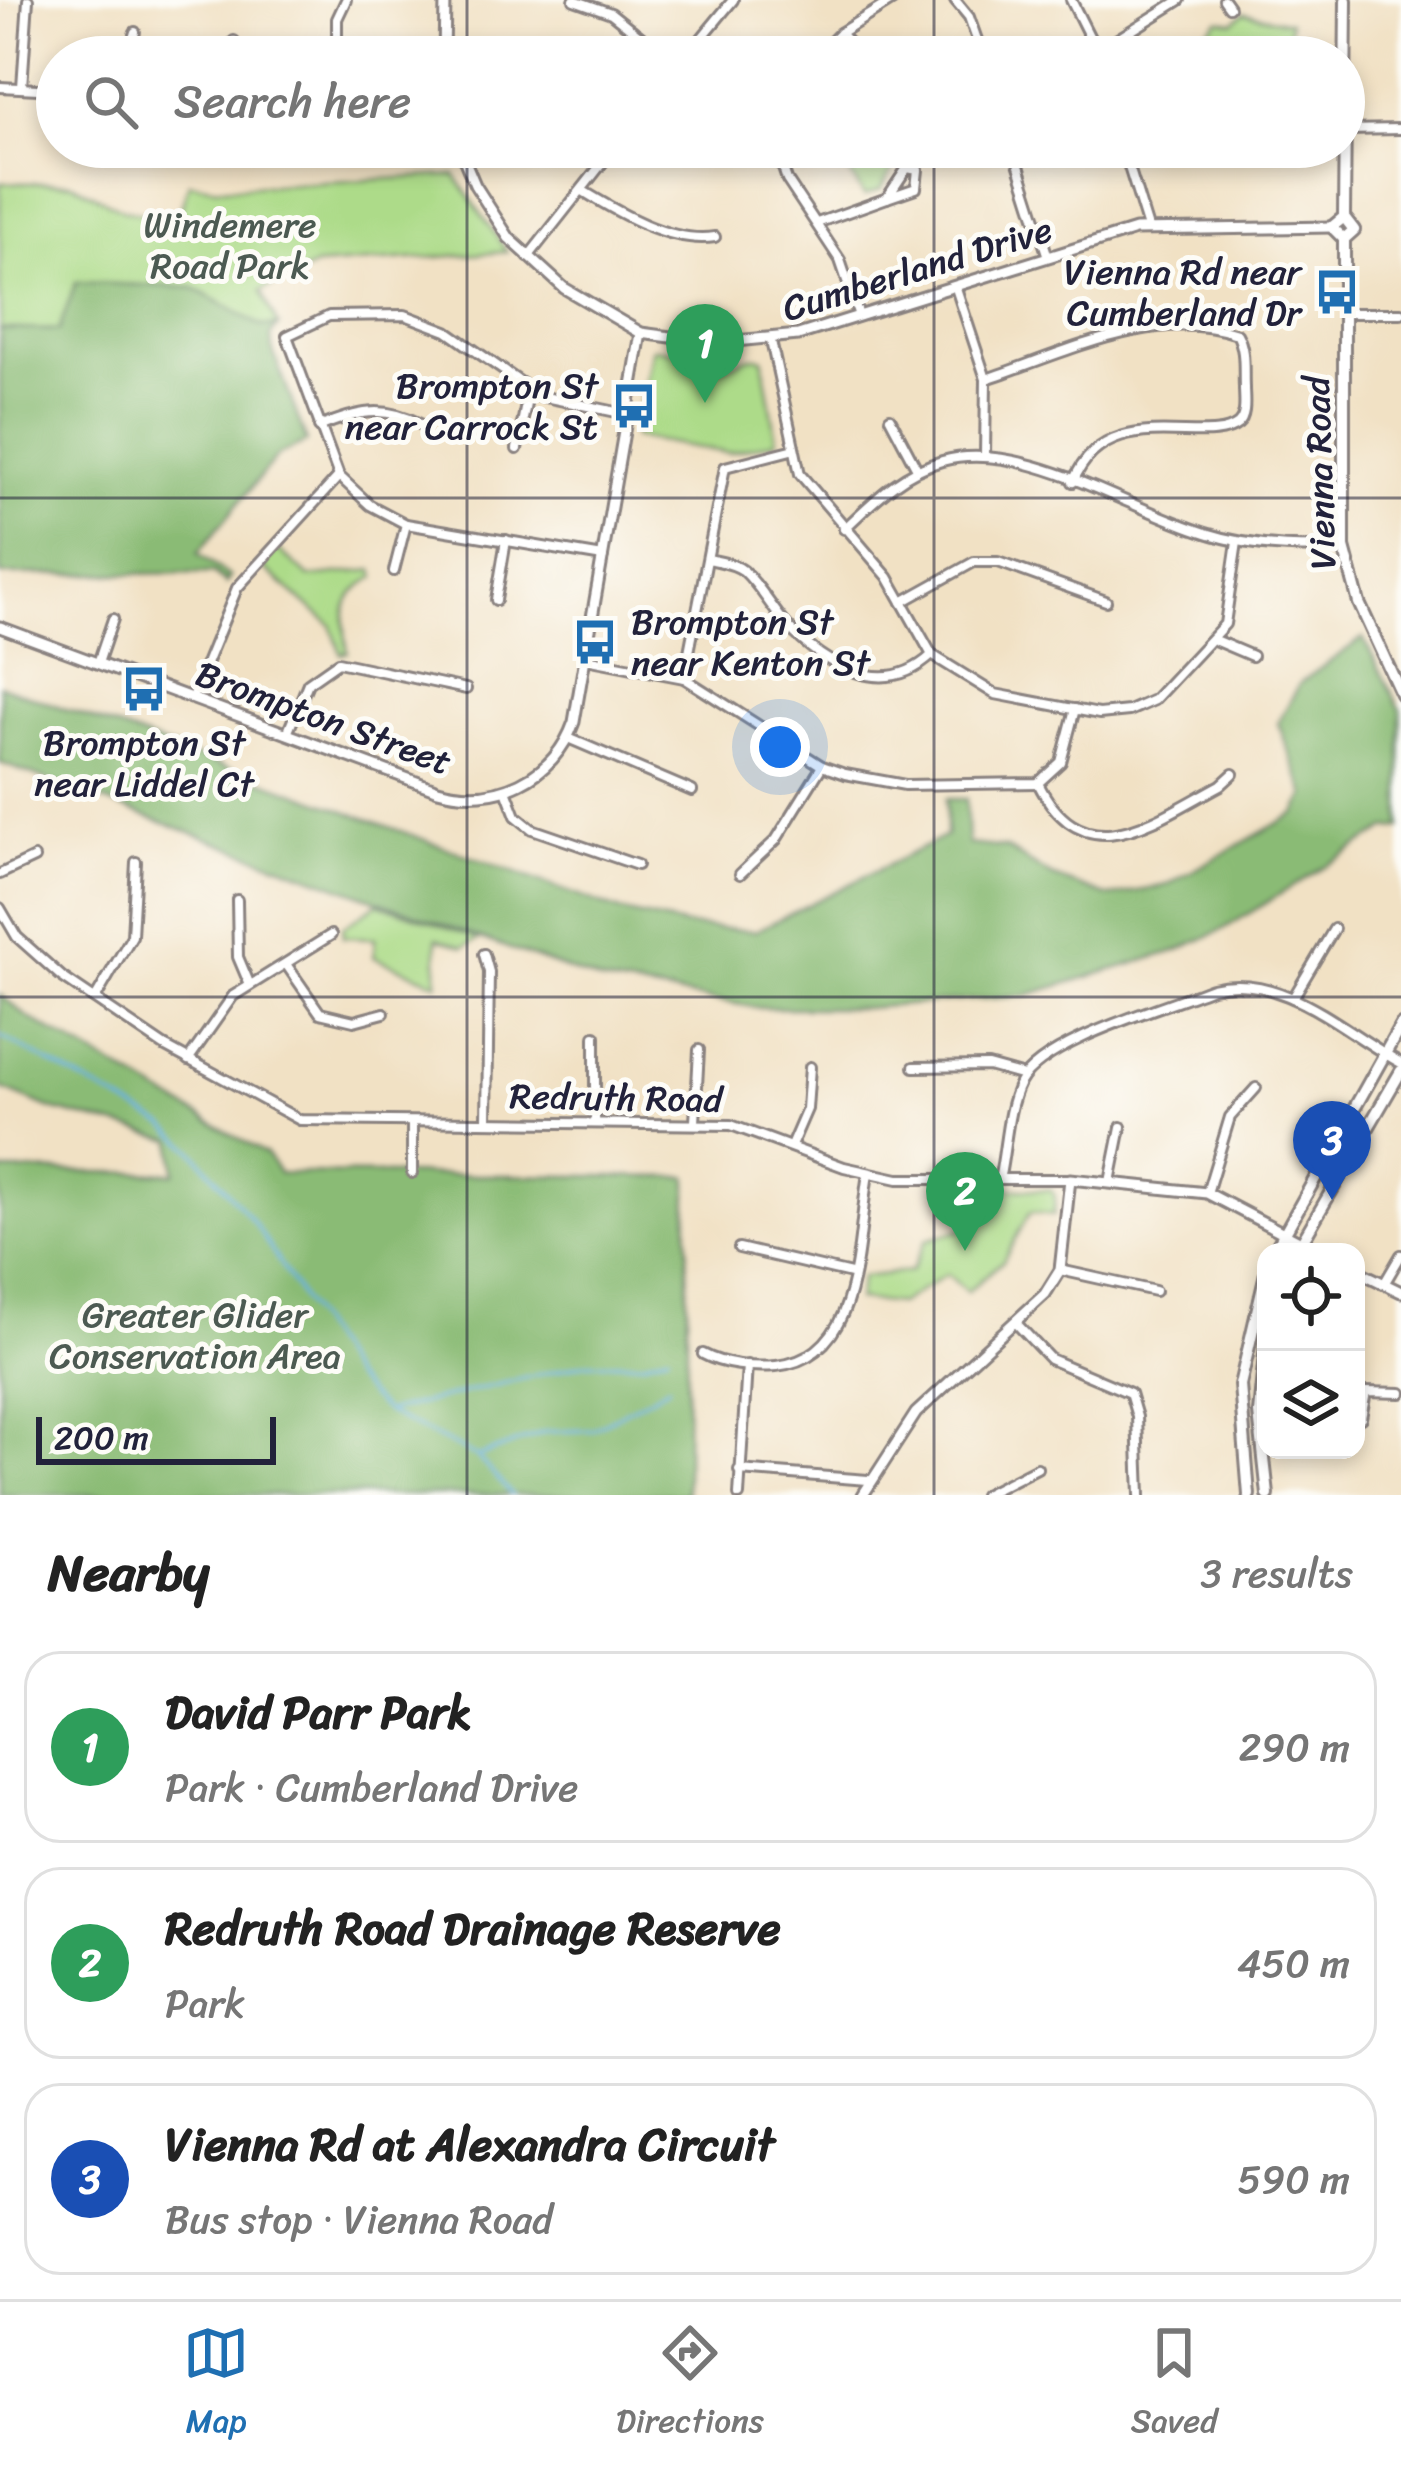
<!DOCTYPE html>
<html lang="en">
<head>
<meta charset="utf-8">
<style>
	:root { --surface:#fff; --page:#f6f6f6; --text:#222; --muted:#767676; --line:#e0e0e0; --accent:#1f6fb2 }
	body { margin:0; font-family:Sriracha,sans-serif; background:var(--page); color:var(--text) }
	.controls { position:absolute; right:36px; bottom:36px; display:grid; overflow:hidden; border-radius:24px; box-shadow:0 6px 18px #0003 }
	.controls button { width:108px; height:108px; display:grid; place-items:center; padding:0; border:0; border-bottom:3px solid var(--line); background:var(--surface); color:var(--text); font:60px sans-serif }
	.scale { position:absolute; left:36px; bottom:30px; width:240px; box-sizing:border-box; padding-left:12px; border:6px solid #22223b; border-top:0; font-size:33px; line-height:42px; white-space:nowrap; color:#22223b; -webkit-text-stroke:9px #fdfcf7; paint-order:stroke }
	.you { position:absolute; left:780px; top:747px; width:42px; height:42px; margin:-30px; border:9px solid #fff; border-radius:50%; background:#1a73e8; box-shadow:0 0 0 18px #1a73e833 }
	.badge { display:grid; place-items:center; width:78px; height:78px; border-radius:50%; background:var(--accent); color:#fff; font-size:39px; font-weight:700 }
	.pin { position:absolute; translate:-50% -99px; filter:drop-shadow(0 3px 6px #0008) }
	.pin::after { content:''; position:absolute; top:63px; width:42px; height:36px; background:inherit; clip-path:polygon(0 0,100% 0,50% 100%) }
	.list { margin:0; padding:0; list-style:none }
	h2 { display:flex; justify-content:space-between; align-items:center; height:156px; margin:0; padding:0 48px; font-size:51px }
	h2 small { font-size:39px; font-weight:400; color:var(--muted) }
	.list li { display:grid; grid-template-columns:78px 1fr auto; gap:36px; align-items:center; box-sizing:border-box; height:192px; margin:0 24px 24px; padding:0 24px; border:3px solid var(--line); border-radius:36px }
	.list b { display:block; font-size:45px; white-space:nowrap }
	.list p { margin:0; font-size:39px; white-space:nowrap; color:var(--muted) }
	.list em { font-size:39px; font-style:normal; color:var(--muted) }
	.icon { flex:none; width:66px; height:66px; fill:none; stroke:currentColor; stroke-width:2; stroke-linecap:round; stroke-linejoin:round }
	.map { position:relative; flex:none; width:1401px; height:1495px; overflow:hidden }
	.search { position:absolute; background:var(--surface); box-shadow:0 6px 18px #0003; left:36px; right:36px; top:36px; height:132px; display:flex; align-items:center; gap:30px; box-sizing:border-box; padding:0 42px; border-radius:66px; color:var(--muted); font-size:45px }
	.sheet { height:804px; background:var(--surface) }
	nav { display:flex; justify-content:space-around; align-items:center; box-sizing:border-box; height:168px; border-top:3px solid var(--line); background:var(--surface); font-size:33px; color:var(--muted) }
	nav a { display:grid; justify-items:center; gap:6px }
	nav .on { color:var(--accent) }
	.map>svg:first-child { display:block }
	.green { fill:#addb89; stroke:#687e62; stroke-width:3 }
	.forest { fill:#8abb75; stroke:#566e58; stroke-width:3 }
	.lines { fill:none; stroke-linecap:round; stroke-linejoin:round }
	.stream { stroke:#68b1e0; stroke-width:3 }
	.minor-casing { stroke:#8a8280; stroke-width:14 }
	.tertiary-casing { stroke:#8a8280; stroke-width:15 }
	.secondary-casing { stroke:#8a8280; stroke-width:16 }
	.minor { stroke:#fff; stroke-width:8 }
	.tertiary { stroke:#fff; stroke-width:9 }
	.secondary { stroke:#fff; stroke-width:10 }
	.grid { fill:none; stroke:#22223b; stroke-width:3; stroke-opacity:0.55 }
	.labels { text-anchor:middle; stroke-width:10; stroke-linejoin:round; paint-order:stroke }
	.park-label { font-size:36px; fill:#4c5a52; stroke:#fdfcf7 }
	.street-label { font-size:36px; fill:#22223b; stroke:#fdfcf7 }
	.poi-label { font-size:36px; fill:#22223b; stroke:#fdfcf7; text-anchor:end }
</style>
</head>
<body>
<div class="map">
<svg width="1401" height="1495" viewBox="0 0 1401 1495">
	<rect width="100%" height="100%" fill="#fdfcf7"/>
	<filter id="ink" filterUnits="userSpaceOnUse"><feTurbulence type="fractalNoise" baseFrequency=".00833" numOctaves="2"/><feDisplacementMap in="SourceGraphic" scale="24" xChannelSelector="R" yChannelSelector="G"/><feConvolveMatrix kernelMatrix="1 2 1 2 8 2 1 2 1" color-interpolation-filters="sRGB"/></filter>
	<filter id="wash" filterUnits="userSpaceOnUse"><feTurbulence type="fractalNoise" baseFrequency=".004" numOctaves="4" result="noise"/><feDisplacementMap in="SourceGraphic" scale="48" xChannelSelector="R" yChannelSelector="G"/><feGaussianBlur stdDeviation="2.7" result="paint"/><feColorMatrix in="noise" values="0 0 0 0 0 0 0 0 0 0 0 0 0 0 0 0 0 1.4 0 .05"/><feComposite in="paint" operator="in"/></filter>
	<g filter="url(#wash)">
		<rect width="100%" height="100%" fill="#f1e1c4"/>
		<g class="green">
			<polygon points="1244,13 1289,22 1288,57 1179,57 1219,20 1234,22"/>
			<polygon points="834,147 906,147 907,148 880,190 864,196"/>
			<polygon points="455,175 507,252 316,266 261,291 278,326 261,326 194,288 76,283 59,330 0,329 0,183 72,183 123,210 177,219 189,183 218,188"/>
			<path d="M652,348C681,348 698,370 717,369C735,368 742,353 763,358L777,441L728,453L634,437Z"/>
			<path d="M277,548L309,577L373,570L376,577C341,594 341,615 348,652L341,654L331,625L262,567Z"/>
			<polygon points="378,903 480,939 463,947 437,938 437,983 374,957 375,938 343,937 343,927"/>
			<polygon points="982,1188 1050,1190 1055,1196 1054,1215 1030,1212 1003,1261 967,1292 947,1274 899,1304 857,1300 861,1277 911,1271 926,1240 977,1225"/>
		</g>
		<g class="forest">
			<polygon points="76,282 194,288 261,326 278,326 271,335 272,349 307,442 278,455 198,553 230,577 226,583 213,573 0,575 0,329 59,330"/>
			<polygon points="1363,638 1401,710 1401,828 1386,829 1222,930 1179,950 1024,996 865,1008 760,1008 601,982 0,763 0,685 623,912 687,926 755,931 946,836 946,799 966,799 968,844 1006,848 1051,876 1109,897 1167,885 1296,813 1306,795 1278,723 1300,683"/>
			<polygon points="0,995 29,1018 266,1154 279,1173 688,1177 686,1495 0,1495 0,1171 175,1173 173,1140 51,1109 0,1088"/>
		</g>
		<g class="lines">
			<g class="stream">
				<polyline points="0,1036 164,1125 191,1148 255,1224 352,1378 386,1412 477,1457 512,1495"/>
				<polyline points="386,1412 586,1363 642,1362 669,1354"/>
				<polyline points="478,1457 545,1432 592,1430 669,1386"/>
			</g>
		</g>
	</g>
	<g filter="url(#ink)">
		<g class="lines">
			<g class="minor-casing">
				<g id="minor">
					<polyline points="574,0 611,13 666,57"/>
					<polyline points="955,0 969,17 983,57"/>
					<polyline points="1071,0 1097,52"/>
					<polyline points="1224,0 1229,7"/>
					<polyline points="840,33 861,57"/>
					<polyline points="127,57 135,32"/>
					<polyline points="233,57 234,41"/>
					<polyline points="337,57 337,19 346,0"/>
					<polyline points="686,57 733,0"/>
					<polyline points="816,57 840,33 893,0"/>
					<polyline points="1089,57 1180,0"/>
					<polyline points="0,87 57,90"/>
					<polyline points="22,87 28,0"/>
					<polyline points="1345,130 1401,129"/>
					<polyline points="776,147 787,180 840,260 859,316"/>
					<polyline points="1013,147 1048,257"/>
					<polyline points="1134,147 1129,167 1148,228"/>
					<polygon points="907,168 918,170 916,188 887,198"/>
					<path d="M583,191C619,213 671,244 715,237"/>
					<polyline points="817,223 887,198"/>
					<polyline points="528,257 615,147"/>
					<polyline points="956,288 986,379 985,456"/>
					<polyline points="1344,313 1401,313"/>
					<polyline points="771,341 800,474 888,577 932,655 995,694 1099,714 1129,711 1154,700 1225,624 1237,542"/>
					<path d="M986,379C1062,354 1156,306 1237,334C1246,350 1243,369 1244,388C1244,399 1247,416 1238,424C1207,450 1107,399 1073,482"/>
					<polyline points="890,418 917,469"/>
					<path d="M319,427C356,412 383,404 420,424"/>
					<polyline points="517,449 529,389"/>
					<path d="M844,529C874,501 901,472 942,461C1024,439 1127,509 1206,533C1249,547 1298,549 1344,547"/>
					<polyline points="603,557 406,524 370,505 339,476 287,336 329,316 405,315 447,331 540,396 626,414"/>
					<path d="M708,559C720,562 734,563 744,571C760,586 771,607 785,623C824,666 884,700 932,655"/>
					<polyline points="394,571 406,524"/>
					<polyline points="496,600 506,540"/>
					<polyline points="902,602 974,562 998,562 1106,601"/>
					<polyline points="1212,639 1252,656"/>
					<polyline points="586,659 684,678 822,766 845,774 905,785 1038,783 1061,762 1075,709"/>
					<polyline points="98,663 113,619"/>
					<polyline points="684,678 725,467 791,450"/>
					<polyline points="192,698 237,588 339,476"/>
					<polyline points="287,734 308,683 338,662 466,689"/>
					<polyline points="568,738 692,791"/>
					<path d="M1038,783C1084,876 1155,820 1221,785L1233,774"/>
					<polyline points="506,790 516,816 532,829 637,865"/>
					<polyline points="0,874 34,858"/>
					<polyline points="740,874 776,840 822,766"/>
					<polyline points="237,900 238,957 249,983"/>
					<polyline points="0,908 17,937 62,977 164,1046 300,1120 731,1125 844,1167 898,1179 1070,1179"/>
					<polyline points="484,954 489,972 487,1122"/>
					<polyline points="286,964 320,1013 354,1021 384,1013"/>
					<polyline points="1293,998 1334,929"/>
					<polyline points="95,999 132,936 136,862"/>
					<polyline points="595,1036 595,1122"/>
					<polyline points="188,1060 233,996 331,935"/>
					<polyline points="914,1067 988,1066 1024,1076"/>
					<polyline points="412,1122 412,1173"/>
					<polyline points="695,1122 699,1050"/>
					<polyline points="791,1146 807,1109 810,1067"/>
					<path d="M1000,1175C1006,1147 1007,1108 1020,1083C1042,1041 1165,1007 1212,988C1283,971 1342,1031 1401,1063"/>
					<polyline points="1110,1182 1121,1127"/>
					<polyline points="1207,1193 1230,1117 1256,1088"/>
					<polyline points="739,1248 851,1274"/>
					<polyline points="1060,1270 1155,1291"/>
					<polyline points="1384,1284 1401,1255"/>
					<polyline points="1016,1323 1050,1359 1130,1393 1137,1417 1140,1495"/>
					<path d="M703,1354C723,1365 753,1368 776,1366C864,1357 856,1240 868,1174"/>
					<polyline points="1361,1418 1366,1392 1401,1393"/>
					<polyline points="739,1470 868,1480"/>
					<polyline points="739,1495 747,1365"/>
					<polyline points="984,1495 1037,1468"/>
				</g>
			</g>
			<g class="tertiary-casing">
				<g id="tertiary">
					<polyline points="444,57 445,0"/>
					<polyline points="459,147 475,185 509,238 564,288 641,333 715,343 798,335 1135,230 1332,227"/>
					<path d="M0,627L438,790C495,806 554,779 574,722L641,333"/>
					<polyline points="1356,1270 1401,1292"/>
					<polyline points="863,1495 916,1413 1045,1294 1060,1270 1070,1179 1207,1193 1320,1252"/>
				</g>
			</g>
			<g class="secondary-casing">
				<g id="secondary">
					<polyline points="1344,217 1346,0"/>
					<polyline points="1344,239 1344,547 1359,603 1401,694"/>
					<polyline points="1344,239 1332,227 1344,217"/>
					<polyline points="1344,239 1354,230 1344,217"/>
					<polyline points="1274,1252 1401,1025"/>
					<polyline points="1296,1252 1401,1071"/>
					<polyline points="1266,1345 1259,1413 1268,1495"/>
					<polyline points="1249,1495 1240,1385 1266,1273"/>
				</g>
			</g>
			<use href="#minor" class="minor"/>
			<use href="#tertiary" class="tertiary"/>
			<use href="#secondary" class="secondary"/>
		</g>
	</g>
	<path class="grid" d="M467,0V57M934,0V57M467,147V1495M934,147V1495M0,498H1401M0,997H1401"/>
	<defs>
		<g id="bus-bare" transform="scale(3.6)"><path d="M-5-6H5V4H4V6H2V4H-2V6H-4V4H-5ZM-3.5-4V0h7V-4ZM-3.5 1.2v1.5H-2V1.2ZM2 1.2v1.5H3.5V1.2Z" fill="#1f6fb2" stroke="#fdfcf7" stroke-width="2.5" paint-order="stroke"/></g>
	</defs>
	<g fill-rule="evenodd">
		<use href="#bus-bare" x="1337" y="292"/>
		<use href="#bus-bare" x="634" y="406"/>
		<use href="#bus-bare" x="595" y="642"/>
		<use href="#bus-bare" x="144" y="689"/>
	</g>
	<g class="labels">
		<g class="park-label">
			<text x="230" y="237">Windemere<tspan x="230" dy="41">Road Park</tspan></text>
			<text x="195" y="1327">Greater Glider<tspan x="195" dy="41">Conservation Area</tspan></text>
		</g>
		<g class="street-label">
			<text transform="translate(917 268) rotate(-17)" y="13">Cumberland Drive</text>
			<text transform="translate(1319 473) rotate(-92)" y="13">Vienna Road</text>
			<text transform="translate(324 717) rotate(20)" y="13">Brompton Street</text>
			<text transform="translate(616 1097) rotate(1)" y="13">Redruth Road</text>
		</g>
		<g class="poi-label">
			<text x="1301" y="284">Vienna Rd near<tspan x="1301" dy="41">Cumberland Dr</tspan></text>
			<text x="598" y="398">Brompton St<tspan x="598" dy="41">near Carrock St</tspan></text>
			<text x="631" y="634" text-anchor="start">Brompton St<tspan x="631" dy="41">near Kenton St</tspan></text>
			<text x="144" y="755" text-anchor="middle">Brompton St<tspan x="144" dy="41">near Liddel Ct</tspan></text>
		</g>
	</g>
</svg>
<div class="controls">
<button><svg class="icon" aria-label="locate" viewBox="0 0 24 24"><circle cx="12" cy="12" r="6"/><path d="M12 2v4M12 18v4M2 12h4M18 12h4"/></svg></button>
<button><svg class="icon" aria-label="layers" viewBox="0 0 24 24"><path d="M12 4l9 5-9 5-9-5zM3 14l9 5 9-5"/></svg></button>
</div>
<div class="scale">200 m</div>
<div class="you"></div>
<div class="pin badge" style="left:705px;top:403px;background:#2e9e5b">1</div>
<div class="pin badge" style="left:965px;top:1251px;background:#2e9e5b">2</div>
<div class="pin badge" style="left:1332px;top:1200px;background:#1a4fb4">3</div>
<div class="search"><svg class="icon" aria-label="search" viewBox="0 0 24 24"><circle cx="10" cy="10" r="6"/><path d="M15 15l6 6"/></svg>Search here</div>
</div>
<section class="sheet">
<h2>Nearby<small>3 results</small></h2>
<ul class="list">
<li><span class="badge" style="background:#2e9e5b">1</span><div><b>David Parr Park</b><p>Park · Cumberland Drive</p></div><em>290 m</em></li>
<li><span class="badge" style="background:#2e9e5b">2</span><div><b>Redruth Road Drainage Reserve</b><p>Park</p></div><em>450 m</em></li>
<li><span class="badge" style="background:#1a4fb4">3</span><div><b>Vienna Rd at Alexandra Circuit</b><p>Bus stop · Vienna Road</p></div><em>590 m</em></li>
</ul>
</section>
<nav>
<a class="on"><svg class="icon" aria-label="map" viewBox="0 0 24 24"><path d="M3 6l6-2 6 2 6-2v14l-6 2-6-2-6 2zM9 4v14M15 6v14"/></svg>Map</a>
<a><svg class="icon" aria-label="directions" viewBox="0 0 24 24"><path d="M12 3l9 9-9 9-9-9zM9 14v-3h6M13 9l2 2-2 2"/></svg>Directions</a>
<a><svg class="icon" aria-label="saved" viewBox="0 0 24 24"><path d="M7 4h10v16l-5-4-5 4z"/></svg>Saved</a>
</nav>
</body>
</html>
